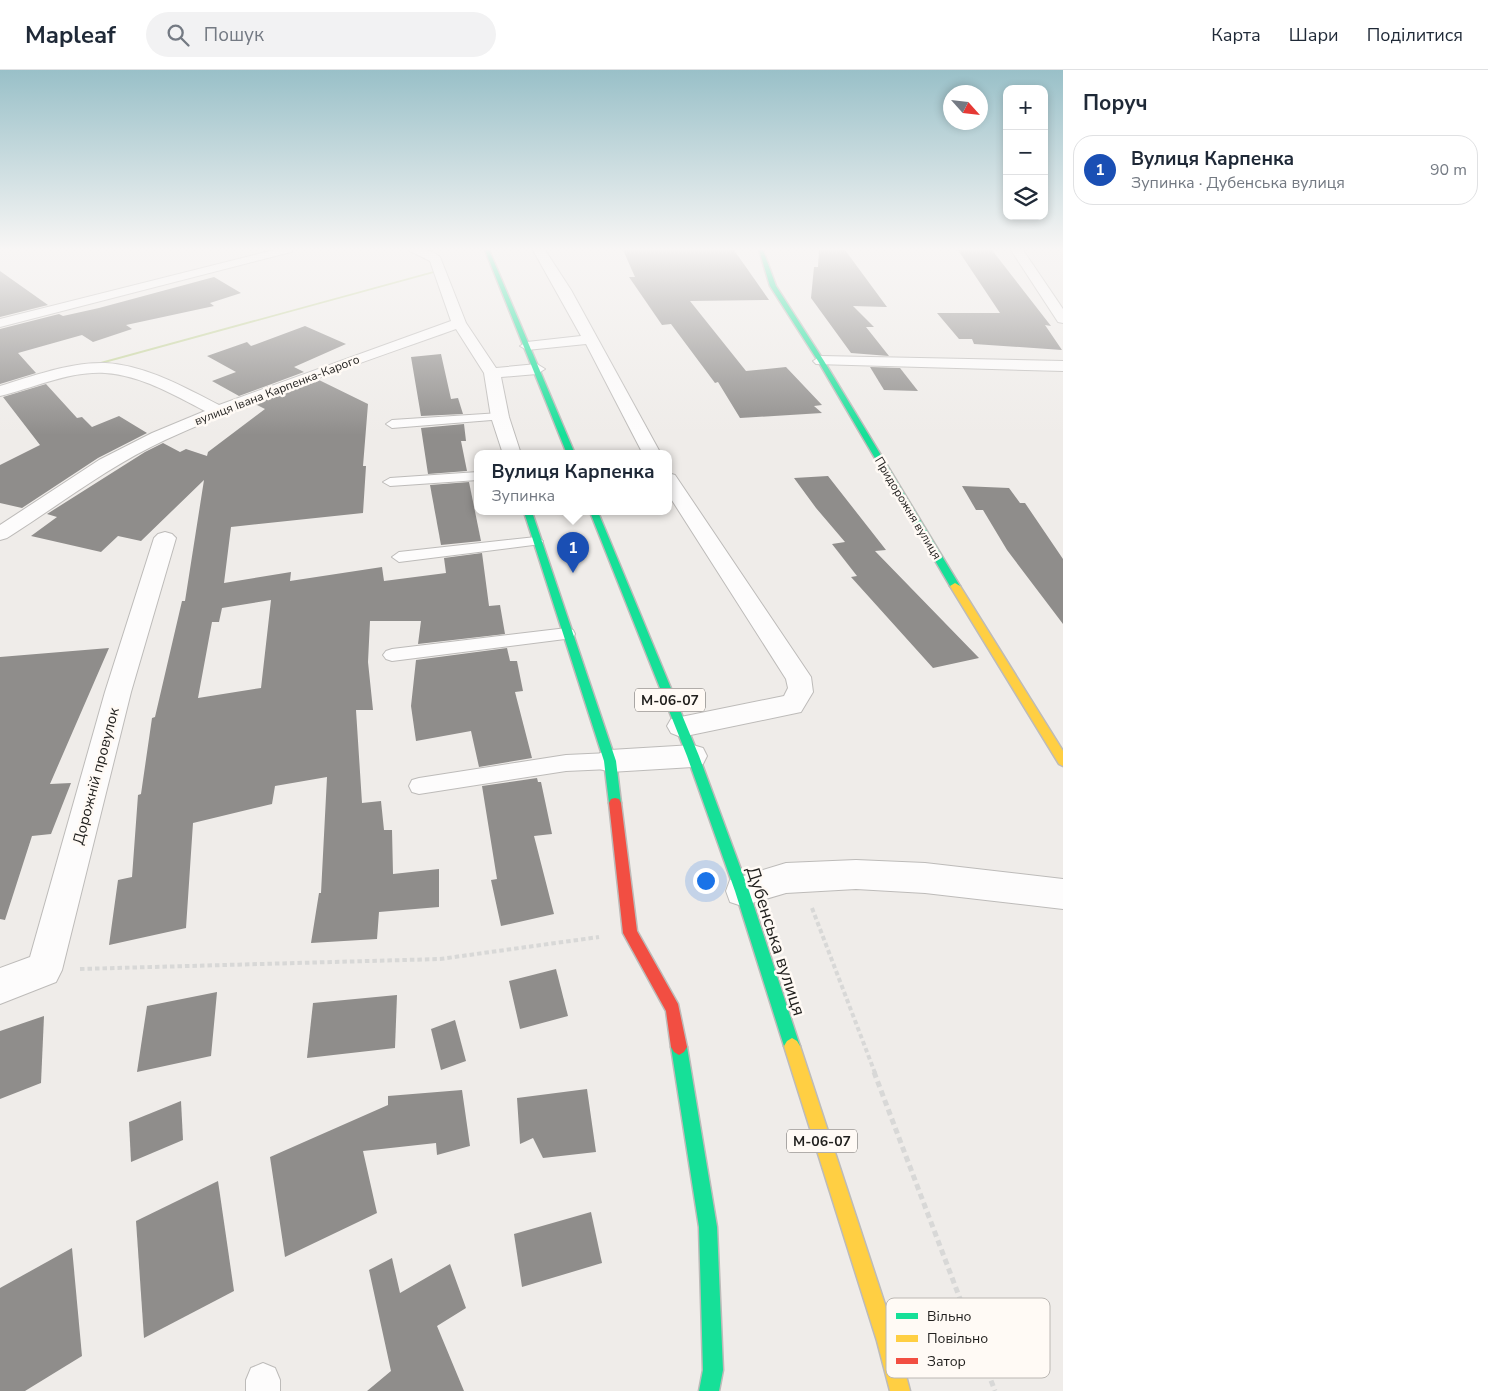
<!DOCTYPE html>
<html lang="uk">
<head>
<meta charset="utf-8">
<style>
	:root { --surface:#fff; --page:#f2f2f3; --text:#1f2937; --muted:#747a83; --line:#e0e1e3; --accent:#686764 }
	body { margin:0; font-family:"Nunito Sans",sans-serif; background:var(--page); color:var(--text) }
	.controls { position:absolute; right:15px; top:15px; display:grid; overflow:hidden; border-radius:10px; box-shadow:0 2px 8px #0003 }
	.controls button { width:45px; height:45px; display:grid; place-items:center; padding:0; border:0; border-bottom:1px solid var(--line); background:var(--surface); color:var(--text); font:25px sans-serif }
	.compass { position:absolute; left:943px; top:15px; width:45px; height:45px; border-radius:50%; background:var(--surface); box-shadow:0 2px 8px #0003; rotate:117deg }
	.you { position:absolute; left:705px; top:810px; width:18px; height:18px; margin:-12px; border:4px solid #fff; border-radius:50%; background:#1a73e8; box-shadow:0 0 0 8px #1a73e833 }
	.badge { display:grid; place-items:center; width:32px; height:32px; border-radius:50%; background:var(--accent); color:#fff; font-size:16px; font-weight:700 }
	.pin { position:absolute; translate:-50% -41px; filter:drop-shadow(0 1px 2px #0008) }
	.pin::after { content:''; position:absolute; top:26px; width:18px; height:15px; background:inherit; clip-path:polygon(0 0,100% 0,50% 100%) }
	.popup { position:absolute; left:474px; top:380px; width:198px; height:65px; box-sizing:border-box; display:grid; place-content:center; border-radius:10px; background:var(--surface); filter:drop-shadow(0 1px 4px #0005); font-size:16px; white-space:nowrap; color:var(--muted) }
	.popup b { font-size:19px; color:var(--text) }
	.popup::after { content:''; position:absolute; left:50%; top:100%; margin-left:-10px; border:10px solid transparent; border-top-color:var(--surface) }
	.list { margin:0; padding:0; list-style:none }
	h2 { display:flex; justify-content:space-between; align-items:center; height:65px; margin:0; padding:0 20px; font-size:21px }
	h2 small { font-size:16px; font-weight:400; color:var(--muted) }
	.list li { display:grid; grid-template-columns:32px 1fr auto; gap:15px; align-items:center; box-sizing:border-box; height:70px; margin:0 10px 10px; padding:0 10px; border:1px solid var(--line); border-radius:20px }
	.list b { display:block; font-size:19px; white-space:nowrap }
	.list p { margin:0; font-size:16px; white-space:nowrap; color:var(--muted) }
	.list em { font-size:16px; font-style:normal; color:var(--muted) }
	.icon { flex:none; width:28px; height:28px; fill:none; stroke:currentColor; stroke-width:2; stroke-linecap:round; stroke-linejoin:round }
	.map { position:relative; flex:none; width:1063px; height:1321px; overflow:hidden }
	header { display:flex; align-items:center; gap:30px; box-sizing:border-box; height:70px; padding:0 25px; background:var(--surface); border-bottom:1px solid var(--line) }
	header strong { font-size:24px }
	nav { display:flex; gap:28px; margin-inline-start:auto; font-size:18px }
	.search { width:350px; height:45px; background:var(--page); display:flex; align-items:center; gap:12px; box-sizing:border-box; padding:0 18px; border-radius:28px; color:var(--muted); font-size:19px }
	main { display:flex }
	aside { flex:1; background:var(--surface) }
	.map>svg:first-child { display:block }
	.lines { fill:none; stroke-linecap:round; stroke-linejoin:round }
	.stream { fill:#c3d398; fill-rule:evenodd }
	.building { fill:#8f8d8b; fill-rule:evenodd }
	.lane-casing { stroke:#bdbbb9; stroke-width:2 }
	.street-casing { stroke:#bdbbb9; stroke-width:2 }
	.fast-casing { stroke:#bdbbb9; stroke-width:3 }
	.slow-casing { stroke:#bdbbb9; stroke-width:3 }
	.jam-casing { stroke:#bdbbb9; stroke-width:3 }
	.path-far1 { stroke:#d8d8d7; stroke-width:4; stroke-dasharray:4.5 3; stroke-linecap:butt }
	.path { stroke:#d8d8d7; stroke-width:5; stroke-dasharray:6 4; stroke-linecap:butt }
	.lane { fill:#fdfcfc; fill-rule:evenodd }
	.street { fill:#fdfcfc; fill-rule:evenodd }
	.fast { fill:#16e098; fill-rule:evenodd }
	.slow { fill:#ffcf43; fill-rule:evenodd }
	.jam { fill:#f24e42; fill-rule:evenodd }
	.labels { text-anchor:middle; stroke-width:5; stroke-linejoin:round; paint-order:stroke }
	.far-street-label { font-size:12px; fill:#201f1d; stroke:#fffaf5 }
	.shield { fill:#fffaf5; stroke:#63615e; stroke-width:1 }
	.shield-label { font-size:14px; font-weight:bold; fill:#201f1d }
	.street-label { font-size:15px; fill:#201f1d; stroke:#fffaf5 }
	.near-street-label { font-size:18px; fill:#201f1d; stroke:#fffaf5 }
	.key { fill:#fffaf5; stroke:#bcb8b4; stroke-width:1 }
	.key-label { font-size:14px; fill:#201f1d }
</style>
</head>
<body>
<header>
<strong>Mapleaf</strong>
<div class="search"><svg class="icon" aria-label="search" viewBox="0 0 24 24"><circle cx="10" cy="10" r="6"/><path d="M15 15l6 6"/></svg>Пошук</div>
<nav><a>Карта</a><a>Шари</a><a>Поділитися</a></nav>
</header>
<main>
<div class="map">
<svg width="1063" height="1321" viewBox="0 0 1063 1321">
	<rect width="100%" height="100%" fill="#efece9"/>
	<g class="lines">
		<polygon class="stream" points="434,201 437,202 90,297 86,296"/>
	</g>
	<g class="building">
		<polygon points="623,180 734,180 769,230 690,231 746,301 786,297 822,335 814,336 822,343 740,348 718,312 715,313 671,254 662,255 629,207 635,207"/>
		<polygon points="819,180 845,180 887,237 853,236 874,257 866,257 889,286 851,283 811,228 814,197 818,197"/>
		<polygon points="958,180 992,180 1051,256 1045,255 1062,280 974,274 972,269 959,269 937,243 1000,243"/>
		<polygon points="0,201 48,235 0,247"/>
		<polygon points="214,207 241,223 210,233 214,236 126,255 132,259 93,272 82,265 18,283 36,303 0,314 0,259 59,244 63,246 99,238"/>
		<polygon points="305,256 346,274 294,297 304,302 239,326 212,311 236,302 207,286 247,272 251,276"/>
		<polygon points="441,284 451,329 458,328 463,344 421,346 411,287"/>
		<polygon points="870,297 900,298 918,321 884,320"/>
		<path d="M319,310L368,334L363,396H366L363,443L231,457L224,513L291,502L290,511L382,497L384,511L446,503L444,488L482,483L489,536L500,535L505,564L418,574L421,551H370L368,592L373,640H356L362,733L381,731L384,760H392L393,804L439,799V837L379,842L377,869L311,873L319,823H321L327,707L275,716L272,734L193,753L186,858L109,875L118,810L132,807L138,725L141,724L152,648L155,647L182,531H185L204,410L141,471L118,466L101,482L31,466L57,447L47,444L145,382L163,373L180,382L186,379L207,386L208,382L265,339L255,334ZM271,530L261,618L198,628L212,552H219L222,538Z"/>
		<polygon points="46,314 77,348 82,347 92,357 119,346 147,363 98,388 22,438 0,433 0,395 40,375 3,327"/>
		<polygon points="464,354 466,371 461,371 467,401 428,404 421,358"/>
		<polygon points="828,406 886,480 875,481 979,588 933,598 851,507 857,506 832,474 845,472 816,438 794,408"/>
		<polygon points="469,412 481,471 441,475 430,415"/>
		<polygon points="962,416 1009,418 1020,433 1025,433 1063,489 1063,554 1007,480 983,440 976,440"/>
		<polygon points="109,578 50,714 71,713 51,764 32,766 5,850 0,849 0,587"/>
		<polygon points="507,578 510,591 517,591 523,621 515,622 532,688 479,697 471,661 416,671 411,636 416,590"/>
		<polygon points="537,708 538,712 541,712 552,764 534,766 554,844 501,856 491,810 497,809 482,716"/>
		<polygon points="556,899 568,946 520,959 509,911"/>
		<polygon points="217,922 211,986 137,1002 147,936"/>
		<polygon points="397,925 395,978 307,988 313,933"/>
		<polygon points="44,946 41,1013 0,1029 0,961"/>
		<polygon points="455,950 466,991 441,1000 431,959"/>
		<polygon points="587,1019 596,1082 543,1088 533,1068 520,1074 517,1028"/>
		<polygon points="462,1020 470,1076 437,1085 436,1073 363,1081 377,1143 285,1187 270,1087 388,1035 388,1026"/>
		<polygon points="181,1031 183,1070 131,1092 129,1052"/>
		<polygon points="218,1111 234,1221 144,1268 136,1151"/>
		<polygon points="591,1142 602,1193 522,1217 514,1164"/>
		<polygon points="72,1178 82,1286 25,1321 0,1321 0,1218"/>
		<polygon points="392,1188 400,1223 450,1194 466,1238 437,1256 464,1321 367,1321 391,1301 369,1200"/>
	</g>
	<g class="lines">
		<g class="lane-casing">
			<g id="lane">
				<polygon points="500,343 506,347 504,349 392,358 386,354 392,350"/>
				<polygon points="478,402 478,410 390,416 383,412 390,408"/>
				<polygon points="536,467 543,471 541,474 399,492 392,487 399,482"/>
				<polygon points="567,558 573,560 575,564 573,568 392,591 386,589 383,585 386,581 392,579"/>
				<polygon points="610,683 617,685 620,691 617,697 610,699 566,701 419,724 412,722 409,716 412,710 419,708 566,685"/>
				<polygon points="263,1293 275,1298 280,1310 280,1321 246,1321 246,1310 251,1298"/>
			</g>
		</g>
		<g class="street-casing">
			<g id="street">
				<polygon points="274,180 293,180 291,182 0,257 0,249"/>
				<path d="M408,180C420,179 431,179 440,187L466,253L496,298L537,294L545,299L537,304L501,307L509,347L521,384H503L491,347L484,303L456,259C358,294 259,327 165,370C109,396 59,435 7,468L0,470V455L99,390L152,363L205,341C174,325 140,305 105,303C69,301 34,318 0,326V316C33,306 70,292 105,293C145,295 184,317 219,335L451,251L430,191Z"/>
				<polygon points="533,180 545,180 571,220 661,384 643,384 586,274 527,280 520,276 527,272 581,266"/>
				<polygon points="1011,180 1023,180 1063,239 1063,253 1058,252"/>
				<polygon points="821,286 1063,291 1063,301 816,294 813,291"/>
				<polygon points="668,403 675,405 811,607 813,622 801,642 681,667 671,663 667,656 671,649 784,626 788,618 786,609 668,424"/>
				<polygon points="165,462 172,464 176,468 131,622 62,900 56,912 0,934 0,898 30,887 105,622 154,468 158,464"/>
				<polygon points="693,675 703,678 707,686 703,694 693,697 610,702 600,699 596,691 600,683 610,680"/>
				<polygon points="856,790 925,793 1063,809 1063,839 925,823 856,819 786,823 742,836 730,832 726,821 730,810 786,793"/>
			</g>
		</g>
		<g class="fast-casing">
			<g id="fast">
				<polygon points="485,180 489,180 575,384 567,384"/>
				<polygon points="759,180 763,180 776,216 824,291 960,516 958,518 952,518 950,516 818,291 770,216"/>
				<polygon points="524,442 532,442 616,691 621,733 619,737 615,738 611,737 609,733 604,691"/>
				<polygon points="590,442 598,442 699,686 749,821 800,976 797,981 792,984 787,981 784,976 735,821 687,686"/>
				<polygon points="679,969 684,972 687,977 717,1157 723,1300 719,1321 699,1321 703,1300 699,1157 671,977 674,972"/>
			</g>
		</g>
		<g class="slow-casing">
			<g id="slow">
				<polygon points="955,513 960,516 1063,681 1063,696 1059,694 950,516"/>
				<polygon points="792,968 797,971 800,976 897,1271 910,1321 890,1321 877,1271 784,976 787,971"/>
			</g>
		</g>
		<g class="jam-casing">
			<polygon id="jam" points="615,728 619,729 621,733 637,861 678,934 687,977 684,982 679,985 674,982 671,977 666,941 623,863 609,733 611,729"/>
		</g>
		<g class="path-far1">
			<polyline points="812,838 875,1003"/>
			<polyline points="80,899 440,889 599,867"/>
		</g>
		<polyline class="path" points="874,1002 995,1321"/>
		<use href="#lane" class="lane"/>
		<use href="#street" class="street"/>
		<use href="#fast" class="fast"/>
		<use href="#slow" class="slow"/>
		<use href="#jam" class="jam"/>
	</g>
	<linearGradient id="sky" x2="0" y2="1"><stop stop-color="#99c0c8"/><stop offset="0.49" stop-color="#f8f6f5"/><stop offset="1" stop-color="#f8f6f5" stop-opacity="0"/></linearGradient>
	<rect width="1063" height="365" fill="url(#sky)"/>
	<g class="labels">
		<g class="far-street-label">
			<text transform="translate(277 320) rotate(-21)" y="4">вулиця Івана Карпенка-Карого</text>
			<text transform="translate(908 438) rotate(59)" y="4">Придорожня вулиця</text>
		</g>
		<g class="shield">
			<rect x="635" y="618.5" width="70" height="23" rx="4"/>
			<rect x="787" y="1059.5" width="70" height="23" rx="4"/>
		</g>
		<g class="shield-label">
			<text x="670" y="635">М-06-07</text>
			<text x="822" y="1076">М-06-07</text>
		</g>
		<g class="street-label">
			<text transform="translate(96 706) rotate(-75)" y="5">Дорожній провулок</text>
		</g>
		<g class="near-street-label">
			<text transform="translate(776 871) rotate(72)" y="6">Дубенська вулиця</text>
		</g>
	</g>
	<rect x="886" y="1228" width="164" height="80" rx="8" class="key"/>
	<rect x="896" y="1243" width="22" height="6" fill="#16e098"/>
	<rect x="896" y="1265" width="22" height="7" fill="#ffcf43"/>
	<rect x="896" y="1288" width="22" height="6" fill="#f24e42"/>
	<g class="key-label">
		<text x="927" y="1251">Вільно</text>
		<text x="927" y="1273">Повільно</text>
		<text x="927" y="1296">Затор</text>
	</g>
</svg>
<div class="controls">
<button>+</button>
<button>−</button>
<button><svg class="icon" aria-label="layers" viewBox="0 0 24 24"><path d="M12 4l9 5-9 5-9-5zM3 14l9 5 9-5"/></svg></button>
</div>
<svg class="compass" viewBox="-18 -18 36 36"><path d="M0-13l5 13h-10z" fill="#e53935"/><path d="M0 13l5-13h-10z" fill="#747a83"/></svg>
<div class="you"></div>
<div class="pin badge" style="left:573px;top:503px;background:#1a4fb4">1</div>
<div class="popup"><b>Вулиця Карпенка</b>Зупинка</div>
</div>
<aside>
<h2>Поруч<small></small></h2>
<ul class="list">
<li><span class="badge" style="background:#1a4fb4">1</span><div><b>Вулиця Карпенка</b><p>Зупинка · Дубенська вулиця</p></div><em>90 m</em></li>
</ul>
</aside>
</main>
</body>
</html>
